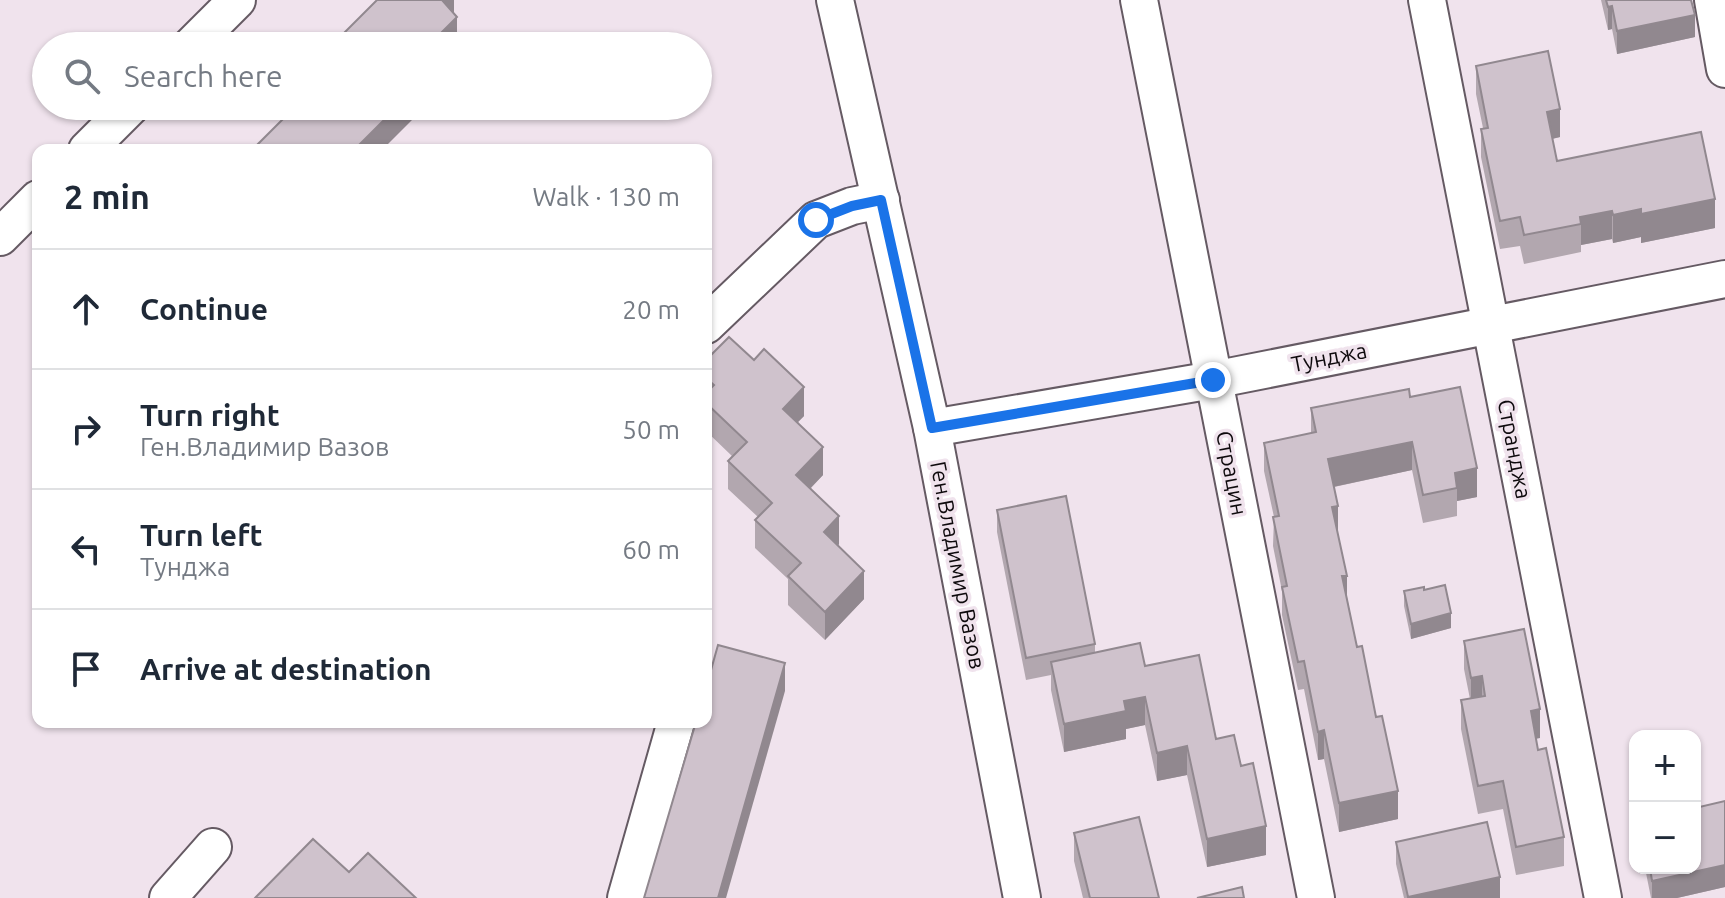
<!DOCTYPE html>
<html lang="en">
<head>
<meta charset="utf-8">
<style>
	:root { --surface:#fff; --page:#f6f6f7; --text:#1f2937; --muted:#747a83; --line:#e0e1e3 }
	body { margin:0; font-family:Ubuntu,sans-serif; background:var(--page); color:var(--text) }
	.controls { position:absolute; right:24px; bottom:24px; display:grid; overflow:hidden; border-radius:16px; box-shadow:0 2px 6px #0004 }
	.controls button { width:72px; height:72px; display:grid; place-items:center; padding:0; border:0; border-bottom:2px solid var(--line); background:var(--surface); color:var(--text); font:40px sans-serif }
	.stop { position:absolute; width:24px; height:24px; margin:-18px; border:6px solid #1a73e8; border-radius:50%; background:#fff }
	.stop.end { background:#1a73e8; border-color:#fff; box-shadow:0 2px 8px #0008 }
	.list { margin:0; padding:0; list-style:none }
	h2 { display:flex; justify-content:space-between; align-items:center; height:104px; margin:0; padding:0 32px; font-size:34px }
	h2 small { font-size:26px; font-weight:400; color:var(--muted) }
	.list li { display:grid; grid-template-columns:52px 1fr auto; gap:24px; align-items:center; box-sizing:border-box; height:120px; padding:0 32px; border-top:2px solid var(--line) }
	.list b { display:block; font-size:30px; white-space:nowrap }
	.list p { margin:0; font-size:26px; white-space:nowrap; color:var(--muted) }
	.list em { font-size:26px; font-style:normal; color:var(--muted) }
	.icon { flex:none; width:44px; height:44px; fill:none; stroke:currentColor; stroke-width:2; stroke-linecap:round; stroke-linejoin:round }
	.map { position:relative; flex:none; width:1725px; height:898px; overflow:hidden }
	.search { position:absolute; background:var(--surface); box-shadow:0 2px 6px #0004; left:32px; top:32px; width:680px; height:88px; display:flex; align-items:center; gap:20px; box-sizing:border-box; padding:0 28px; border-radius:44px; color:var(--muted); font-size:30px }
	.panel { position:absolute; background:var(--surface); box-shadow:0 2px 6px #0004; left:32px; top:144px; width:680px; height:584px; border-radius:16px }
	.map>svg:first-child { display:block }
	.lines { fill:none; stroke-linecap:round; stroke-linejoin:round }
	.minor-casing { stroke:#655a63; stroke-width:40 }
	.minor { stroke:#fff; stroke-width:36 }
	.wall { fill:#b2a7af }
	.shaded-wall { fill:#91888f }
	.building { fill:#cfc2cc; stroke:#91888f; stroke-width:2 }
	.route { stroke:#1a73e8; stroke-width:10 }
	.labels { text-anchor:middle; stroke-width:7; stroke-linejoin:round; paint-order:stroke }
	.street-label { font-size:22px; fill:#0e0a0d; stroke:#f0e3ed }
</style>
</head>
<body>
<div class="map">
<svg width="1725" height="898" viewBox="0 0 1725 898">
	<rect width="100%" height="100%" fill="#f0e3ed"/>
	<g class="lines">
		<g class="minor-casing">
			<g id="minor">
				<polyline points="835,0 932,428 1022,898"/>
				<polyline points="1139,0 1316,898"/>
				<polyline points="1427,0 1603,898"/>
				<polyline points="1713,0 1725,69"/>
				<polyline points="191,46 237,0"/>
				<polyline points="87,150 131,106"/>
				<polyline points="0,237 38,199"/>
				<polyline points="706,325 816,220 852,206 881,200"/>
				<polyline points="932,428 1213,380 1725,279"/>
				<polyline points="168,898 213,847"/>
				<polyline points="626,898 676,722"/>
			</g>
		</g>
		<use href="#minor" class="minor"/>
	</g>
	<g class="wall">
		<polygon points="1601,0 1691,0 1695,37 1617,54 1612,29 1608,30"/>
		<polygon points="1476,66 1560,137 1552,139 1557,161 1715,228 1641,243 1641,237 1613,243 1612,239 1581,245 1581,252 1524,264 1520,246 1500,249 1481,157 1481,129 1483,128 1476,94"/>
		<polygon points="706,360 804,416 798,422 823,475 811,488 839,544 838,546 864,599 825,640 788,605 788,579 755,548 755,520 758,517 728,489 728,461 732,456 706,431"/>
		<polygon points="1410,397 1477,497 1457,501 1457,516 1423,523 1412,470 1334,487 1338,534 1347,597 1357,647 1398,819 1339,832 1324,759 1318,760 1304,689 1298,690 1282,615 1282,591 1273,546 1274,517 1264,471 1264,443 1311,433 1311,408"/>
		<polygon points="997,510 1095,644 1095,652 1145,666 1216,739 1241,766 1266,855 1207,867 1187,775 1157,781 1145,725 1126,729 1126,739 1064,752 1051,690 1051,675 1026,680 997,532"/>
		<polygon points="1424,590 1451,628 1411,639 1404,606 1404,591"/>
		<polygon points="1464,641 1540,738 1536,738 1538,750 1564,837 1564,866 1516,875 1503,809 1478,814 1461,729 1461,700 1470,699 1464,669"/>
		<polygon points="1725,801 1725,887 1677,898 1651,898 1645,868 1695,868"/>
		<polygon points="1074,833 1159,898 1083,898 1074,861"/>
		<polygon points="1396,842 1500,898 1404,898 1396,864"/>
	</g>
	<g class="shaded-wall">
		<polygon points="442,0 454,0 454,16 441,1"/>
		<polygon points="1612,6 1612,29 1608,30 1608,7"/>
		<polygon points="1695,15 1695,37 1617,54 1617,31"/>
		<polygon points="457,17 457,45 456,46 428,46"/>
		<polygon points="398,106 426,106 382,150 354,150"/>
		<polygon points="1560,109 1560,137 1547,140 1547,112"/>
		<polygon points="1715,199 1715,228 1641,243 1641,214"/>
		<polygon points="1641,209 1641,237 1613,243 1613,215"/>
		<polygon points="1612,211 1612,239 1581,245 1581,224 1580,217"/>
		<polygon points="804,387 804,416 783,437 783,409"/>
		<polygon points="1412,442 1412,470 1328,488 1328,459"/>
		<polygon points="823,447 823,475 796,503 796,475"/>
		<polygon points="1477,468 1477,497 1457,501 1457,488 1455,473"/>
		<polygon points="1338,506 1338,534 1332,507"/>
		<polygon points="839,516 839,544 824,561 824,532"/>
		<polygon points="864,571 864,599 825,640 825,612"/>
		<polygon points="1342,576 1347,576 1347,604"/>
		<polygon points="1451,613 1451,628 1411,639 1411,624"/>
		<polygon points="785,663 785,691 726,898 718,898"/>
		<polygon points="1482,676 1482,704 1471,706 1471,678"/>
		<polygon points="1145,697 1145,725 1126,729 1126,739 1064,752 1064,724 1124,701"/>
		<polygon points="1540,709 1540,738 1531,740 1531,711"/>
		<polygon points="1324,730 1324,759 1318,760 1318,732"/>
		<polygon points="1187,746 1187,775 1157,781 1157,753"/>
		<polygon points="1398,791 1398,819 1339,832 1339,803"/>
		<polygon points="1266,826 1266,855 1207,867 1207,839"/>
		<polygon points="1725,865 1725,887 1677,898 1652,898 1652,881"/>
		<polygon points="1500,877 1500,898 1408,898 1408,897"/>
	</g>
	<g class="building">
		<polygon points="377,0 442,0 457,17 428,46 331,46"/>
		<polygon points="1606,0 1691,0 1695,15 1617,31 1612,6 1608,7"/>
		<polygon points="1548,51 1560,109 1547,112 1557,161 1701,132 1715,199 1641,214 1641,209 1613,215 1612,211 1580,217 1581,224 1524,235 1520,217 1500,221 1481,129 1488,128 1476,66"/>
		<polygon points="296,106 398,106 354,150 252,150"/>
		<polygon points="729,337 754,360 764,349 804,387 783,409 823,447 796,475 839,516 824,532 864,571 825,612 788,576 801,563 755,520 772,503 728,461 747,442 706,403 706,393 714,385 706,378 706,360"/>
		<polygon points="1460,387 1477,468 1455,473 1457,488 1423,495 1412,442 1328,459 1338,506 1332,507 1347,576 1342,576 1357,647 1362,646 1376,717 1382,716 1398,791 1339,803 1324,730 1318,732 1304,661 1298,662 1282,587 1287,586 1273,517 1279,516 1264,443 1316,432 1311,408 1409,389 1410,397"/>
		<polygon points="1066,496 1095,644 1026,658 997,510"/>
		<polygon points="1445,585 1451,613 1411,624 1404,591 1424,587 1424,590"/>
		<polygon points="1524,629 1540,709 1531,711 1538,750 1546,748 1564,837 1516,847 1503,781 1478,786 1461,700 1485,696 1482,676 1471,678 1464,641"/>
		<polygon points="1140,643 1145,666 1199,655 1216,739 1234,735 1241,766 1253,763 1266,826 1207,839 1187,746 1157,753 1145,697 1124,701 1126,711 1064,724 1051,662"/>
		<polygon points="718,645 785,663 718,898 644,898 696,722 706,722 706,688"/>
		<polygon points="1725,801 1725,865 1652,881 1650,868 1695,868 1695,808"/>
		<polygon points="1139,817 1159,898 1090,898 1074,833"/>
		<polygon points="1487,822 1500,877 1408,897 1396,842"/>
		<polygon points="313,839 349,872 368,853 416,898 255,898"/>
		<polygon points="1242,887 1244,898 1197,898"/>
	</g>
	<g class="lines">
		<polyline class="route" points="816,220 852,206 881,200 932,428 1213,380"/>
	</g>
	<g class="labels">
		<g class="street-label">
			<text transform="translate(1329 357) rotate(-11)" y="8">Тунджа</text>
			<text transform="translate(1515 449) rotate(79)" y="8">Странджа</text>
			<text transform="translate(1232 473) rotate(79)" y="8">Страцин</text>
			<text transform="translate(958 565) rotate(79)" y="8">Ген.Владимир Вазов</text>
		</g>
	</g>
</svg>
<div class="controls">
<button>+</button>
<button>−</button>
</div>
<div class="stop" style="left:816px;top:220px"></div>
<div class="stop end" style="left:1213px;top:380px"></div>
<div class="search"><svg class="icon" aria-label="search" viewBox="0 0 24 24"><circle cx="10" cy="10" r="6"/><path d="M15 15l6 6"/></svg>Search here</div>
<section class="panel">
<h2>2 min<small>Walk · 130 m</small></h2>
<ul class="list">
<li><svg class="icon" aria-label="ahead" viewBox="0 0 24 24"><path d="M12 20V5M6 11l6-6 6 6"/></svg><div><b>Continue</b></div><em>20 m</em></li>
<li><svg class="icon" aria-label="right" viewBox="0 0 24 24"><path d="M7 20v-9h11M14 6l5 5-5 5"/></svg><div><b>Turn right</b><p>Ген.Владимир Вазов</p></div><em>50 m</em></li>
<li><svg class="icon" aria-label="left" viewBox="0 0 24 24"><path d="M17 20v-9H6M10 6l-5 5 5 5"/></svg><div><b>Turn left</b><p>Тунджа</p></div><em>60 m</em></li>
<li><svg class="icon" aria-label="arrive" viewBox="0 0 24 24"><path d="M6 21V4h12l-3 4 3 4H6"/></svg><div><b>Arrive at destination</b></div></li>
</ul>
</section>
</div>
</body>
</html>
